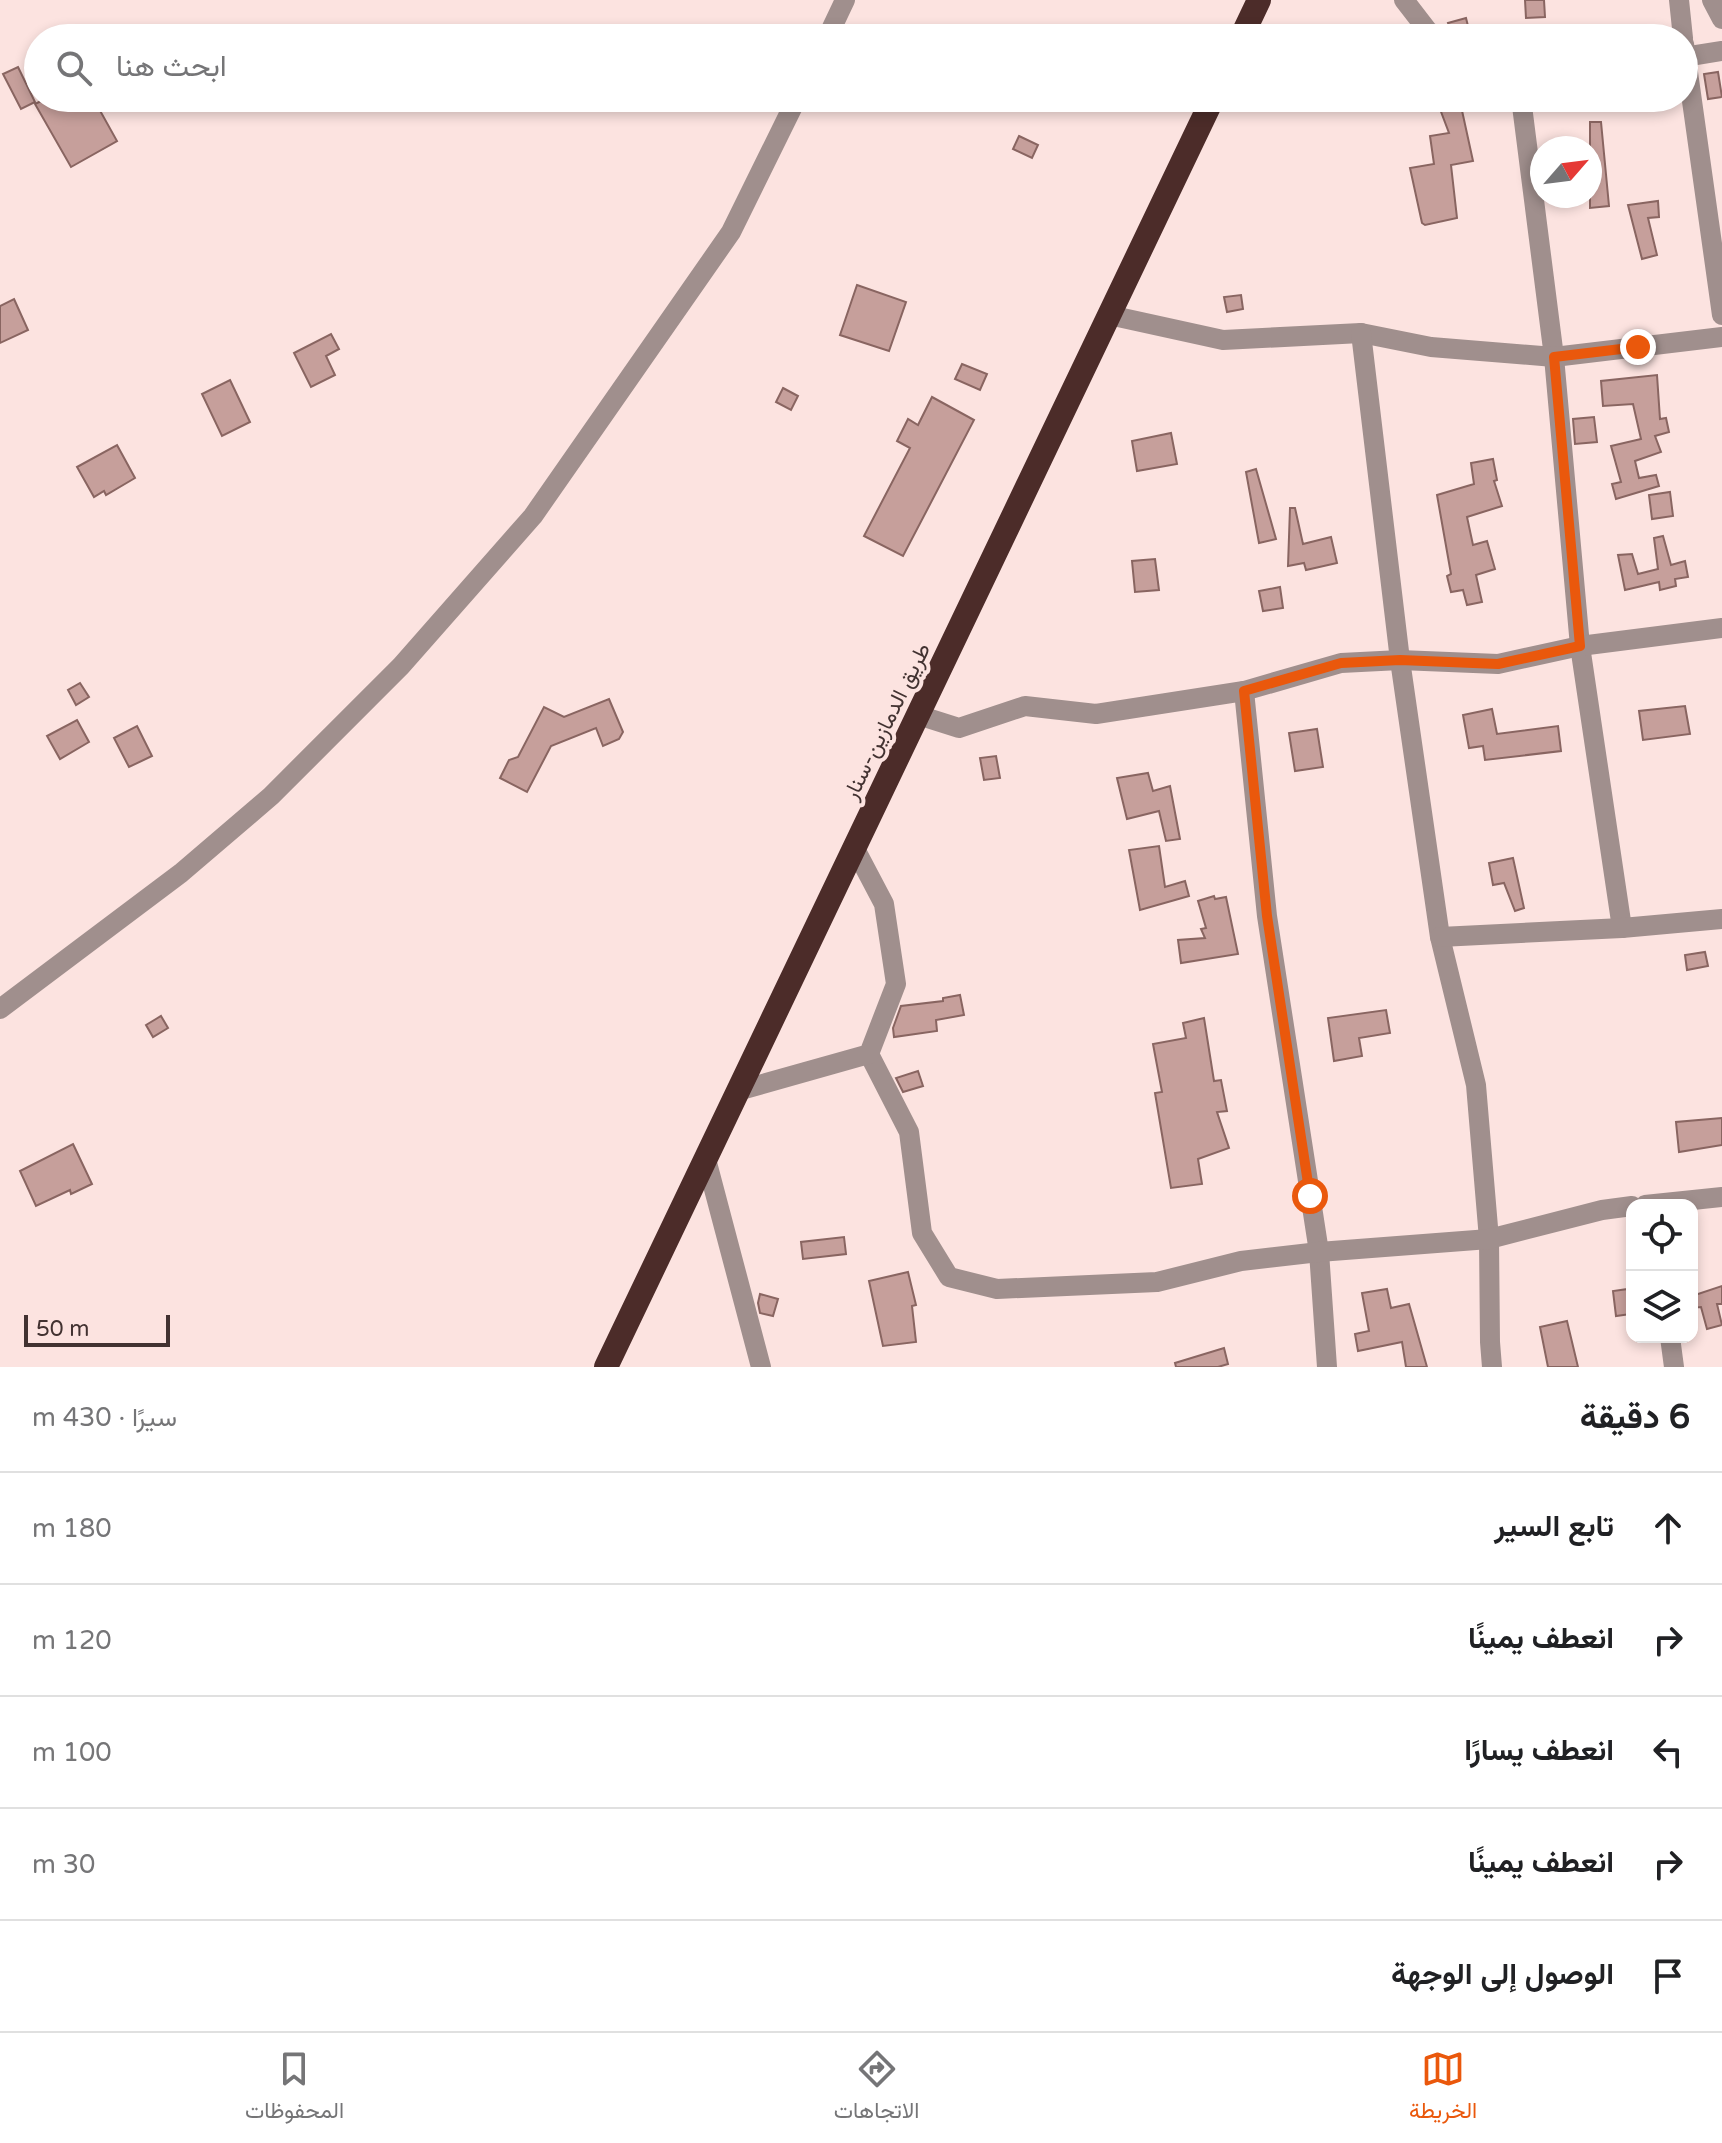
<!DOCTYPE html>
<html lang="ar">
<head>
<meta charset="utf-8">
<style>
	:root { --surface:#fff; --page:#f6f6f6; --text:#202124; --muted:#757577; --line:#e0e0e0; --accent:#ea580c }
	body { margin:0; font-family:"Varela Round",Vazirmatn,sans-serif; background:var(--page); color:var(--text); direction:rtl }
	.controls { position:absolute; right:24px; bottom:24px; display:grid; overflow:hidden; border-radius:16px; box-shadow:0 4px 12px #0003 }
	.controls button { width:72px; height:72px; display:grid; place-items:center; padding:0; border:0; border-bottom:2px solid var(--line); background:var(--surface); color:var(--text); font:40px sans-serif }
	.compass { position:absolute; left:1530px; top:136px; width:72px; height:72px; border-radius:50%; background:var(--surface); box-shadow:0 4px 12px #0003; rotate:62deg }
	.scale { position:absolute; left:24px; bottom:20px; width:146px; box-sizing:border-box; padding-left:8px; border:4px solid #423231; border-top:0; font-size:22px; line-height:28px; white-space:nowrap; color:#423231; -webkit-text-stroke:6px #fce3e0; paint-order:stroke }
	.stop { position:absolute; width:24px; height:24px; margin:-18px; border:6px solid #ea580c; border-radius:50%; background:#fff }
	.stop.end { background:#ea580c; border-color:#fff; box-shadow:0 2px 8px #0008 }
	.list { margin:0; padding:0; list-style:none }
	h2 { display:flex; justify-content:space-between; align-items:center; height:104px; margin:0; padding:0 32px; font-size:34px }
	h2 small { font-size:26px; font-weight:400; color:var(--muted) }
	.list li { display:grid; grid-template-columns:52px 1fr auto; gap:24px; align-items:center; box-sizing:border-box; height:112px; padding:0 32px; border-top:2px solid var(--line) }
	.list b { display:block; font-size:30px; white-space:nowrap }
	.list em { font-size:26px; font-style:normal; color:var(--muted) }
	.icon { flex:none; width:44px; height:44px; fill:none; stroke:currentColor; stroke-width:2; stroke-linecap:round; stroke-linejoin:round }
	.map { position:relative; flex:none; width:1722px; height:1367px; overflow:hidden; direction:ltr }
	.search { position:absolute; background:var(--surface); box-shadow:0 4px 12px #0003; left:24px; right:24px; top:24px; height:88px; display:flex; align-items:center; gap:20px; box-sizing:border-box; padding:0 28px; border-radius:44px; color:var(--muted); font-size:30px }
	.sheet { height:664px; background:var(--surface) }
	nav { display:flex; justify-content:space-around; align-items:center; box-sizing:border-box; height:112px; border-top:2px solid var(--line); background:var(--surface); font-size:22px; color:var(--muted) }
	nav a { display:grid; justify-items:center; gap:4px }
	nav .on { color:var(--accent) }
	.map>svg:first-child { display:block }
	.building { fill:#c69f9b; stroke:#896561; stroke-width:2 }
	.lines { fill:none; stroke-linecap:round; stroke-linejoin:round }
	.minor { stroke:#a08f8d; stroke-width:20 }
	.highway { stroke:#4c2c29; stroke-width:24 }
	.route { stroke:#ea580c; stroke-width:10 }
	.labels { text-anchor:middle; stroke-width:8; stroke-linejoin:round; paint-order:stroke }
	.street-label { font-size:22px; fill:#423231; stroke:#fce3e0 }
</style>
</head>
<body>
<div class="map">
<svg width="1722" height="1367" viewBox="0 0 1722 1367">
	<rect width="100%" height="100%" fill="#fce3e0"/>
	<g class="building">
		<polygon points="1525,0 1544,0 1545,17 1526,18"/>
		<polygon points="1466,18 1471,38 1453,38 1448,23"/>
		<polygon points="18,67 35,102 21,109 3,74"/>
		<polygon points="1718,72 1722,97 1708,99 1704,74"/>
		<polygon points="47,98 93,98 117,141 71,167 35,104"/>
		<polygon points="1461,106 1473,161 1451,165 1457,218 1425,225 1422,223 1410,168 1434,164 1430,136 1449,133 1440,109"/>
		<polygon points="1590,122 1601,122 1609,206 1590,208"/>
		<polygon points="1019,136 1038,145 1032,158 1013,149"/>
		<polygon points="1658,201 1659,217 1648,218 1657,255 1642,259 1628,205"/>
		<polygon points="857,285 906,302 889,351 840,335"/>
		<polygon points="1241,295 1243,309 1227,312 1224,297"/>
		<polygon points="14,299 28,330 0,343 0,306"/>
		<polygon points="331,334 339,349 326,356 335,375 311,387 294,353"/>
		<polygon points="962,364 987,374 980,390 955,379"/>
		<polygon points="1657,375 1660,419 1666,418 1669,432 1655,436 1661,452 1635,461 1639,478 1656,475 1659,486 1616,499 1612,484 1621,482 1611,446 1641,439 1633,404 1603,406 1601,381"/>
		<polygon points="230,380 250,422 222,436 202,394"/>
		<polygon points="783,388 798,396 791,410 776,402"/>
		<polygon points="932,397 974,420 903,556 864,536 910,448 897,441 908,419 918,425"/>
		<polygon points="1594,417 1597,442 1575,444 1573,419"/>
		<polygon points="1171,433 1177,464 1137,471 1132,441"/>
		<polygon points="117,445 135,478 106,495 104,491 94,497 77,467"/>
		<polygon points="1493,459 1497,480 1494,481 1502,506 1467,517 1473,545 1487,541 1495,569 1476,575 1482,602 1467,605 1463,590 1451,592 1447,576 1451,574 1437,495 1474,484 1471,463"/>
		<polygon points="1256,469 1276,539 1259,543 1246,472"/>
		<polygon points="1670,492 1673,516 1652,519 1649,495"/>
		<polygon points="1290,508 1295,508 1303,544 1331,537 1337,563 1306,570 1304,563 1288,566"/>
		<polygon points="1663,536 1671,565 1685,561 1688,577 1675,579 1676,586 1660,590 1659,582 1625,590 1618,555 1632,554 1638,574 1658,569 1654,538"/>
		<polygon points="1155,559 1159,590 1135,592 1132,561"/>
		<polygon points="1280,587 1283,608 1263,611 1259,591"/>
		<polygon points="80,683 89,697 76,705 68,690"/>
		<polygon points="609,699 623,732 619,739 603,746 596,728 551,746 527,792 500,778 509,760 518,757 544,707 564,717"/>
		<polygon points="1685,706 1690,734 1643,740 1639,711"/>
		<polygon points="1492,709 1497,734 1558,726 1561,751 1485,760 1483,746 1469,748 1463,715"/>
		<polygon points="77,720 89,742 60,759 47,736"/>
		<polygon points="137,726 152,756 129,767 114,738"/>
		<polygon points="1317,729 1323,767 1295,771 1289,733"/>
		<polygon points="996,756 1000,778 984,780 980,758"/>
		<polygon points="1148,773 1153,791 1170,786 1180,839 1166,841 1159,811 1127,819 1117,778"/>
		<polygon points="1159,846 1165,887 1185,881 1189,896 1140,910 1129,850"/>
		<polygon points="1513,858 1524,908 1515,911 1504,883 1493,885 1489,863"/>
		<polygon points="1214,896 1215,899 1226,897 1238,954 1181,963 1178,940 1205,938 1201,929 1206,928 1198,901"/>
		<polygon points="1705,952 1708,966 1687,970 1685,955"/>
		<polygon points="960,995 964,1015 936,1020 937,1031 894,1037 893,1028 901,1006 943,1001 943,998"/>
		<polygon points="1386,1010 1390,1033 1359,1038 1362,1056 1334,1061 1328,1018"/>
		<polygon points="161,1016 168,1028 153,1037 146,1025"/>
		<polygon points="1204,1018 1214,1081 1221,1080 1227,1111 1217,1112 1229,1148 1198,1159 1202,1184 1171,1188 1155,1093 1162,1092 1153,1044 1186,1038 1183,1023"/>
		<polygon points="918,1071 923,1086 903,1092 896,1078"/>
		<polygon points="1722,1118 1722,1145 1679,1152 1676,1122"/>
		<polygon points="73,1144 92,1184 71,1194 70,1190 36,1206 20,1171"/>
		<polygon points="844,1237 846,1254 803,1259 801,1242"/>
		<polygon points="908,1272 916,1305 912,1306 916,1342 883,1346 869,1281"/>
		<polygon points="1722,1286 1722,1304 1717,1304 1722,1325 1707,1329 1701,1307 1692,1308 1692,1296"/>
		<polygon points="1387,1289 1391,1308 1409,1304 1427,1367 1406,1367 1402,1342 1358,1351 1355,1334 1369,1331 1362,1293"/>
		<polygon points="1628,1289 1631,1314 1616,1316 1613,1291"/>
		<polygon points="760,1294 778,1299 773,1316 760,1313 758,1303"/>
		<polygon points="1567,1321 1578,1367 1548,1367 1540,1327"/>
		<polygon points="1224,1348 1228,1364 1218,1367 1176,1367 1175,1363"/>
	</g>
	<g class="lines">
		<g class="minor">
			<polyline points="1404,0 1428,31 1437,38"/>
			<polyline points="1679,0 1683,38"/>
			<polyline points="1712,0 1722,19"/>
			<polyline points="827,38 845,0"/>
			<polyline points="1684,44 1722,315"/>
			<polyline points="1684,57 1722,51"/>
			<polyline points="1521,98 1554,357 1580,646 1622,928"/>
			<polyline points="1109,315 1223,340 1361,333 1431,347 1554,357 1722,337"/>
			<polyline points="1361,333 1400,660 1440,937 1476,1085 1489,1239 1490,1342 1492,1367"/>
			<polyline points="1244,691 1267,916 1319,1252 1327,1367"/>
			<polyline points="918,715 959,728 1025,706 1096,714 1244,691 1341,663 1400,660 1498,664 1580,646 1722,628"/>
			<polyline points="1440,937 1622,928 1722,919"/>
			<polyline points="0,1009 181,873 271,796 401,666 533,516 731,232 797,98"/>
			<polyline points="869,1054 909,1132 922,1233 949,1277 997,1289 1157,1282 1241,1261 1319,1252 1489,1239 1602,1210 1632,1206"/>
			<polyline points="738,1091 869,1054 896,984 884,904 854,847"/>
			<polyline points="706,1159 761,1367"/>
			<polyline points="1645,1205 1722,1197"/>
			<polyline points="1670,1337 1674,1367"/>
		</g>
		<g class="highway">
			<polyline points="1241,38 1259,0"/>
			<polyline points="606,1367 1213,98"/>
		</g>
	</g>
	<g class="lines">
		<polyline class="route" points="1310,1196 1267,916 1244,691 1341,663 1400,660 1498,664 1580,646 1554,357 1638,347"/>
	</g>
	<g class="labels">
		<g class="street-label">
			<text transform="translate(886 721) rotate(-64)" y="8">طريق الدمازين-سنار</text>
		</g>
	</g>
</svg>
<div class="controls">
<button><svg class="icon" aria-label="locate" viewBox="0 0 24 24"><circle cx="12" cy="12" r="6"/><path d="M12 2v4M12 18v4M2 12h4M18 12h4"/></svg></button>
<button><svg class="icon" aria-label="layers" viewBox="0 0 24 24"><path d="M12 4l9 5-9 5-9-5zM3 14l9 5 9-5"/></svg></button>
</div>
<svg class="compass" viewBox="-18 -18 36 36"><path d="M0-13l5 13h-10z" fill="#e53935"/><path d="M0 13l5-13h-10z" fill="#757577"/></svg>
<div class="scale">50 m</div>
<div class="stop" style="left:1310px;top:1196px"></div>
<div class="stop end" style="left:1638px;top:347px"></div>
<div class="search"><svg class="icon" aria-label="search" viewBox="0 0 24 24"><circle cx="10" cy="10" r="6"/><path d="M15 15l6 6"/></svg>ابحث هنا</div>
</div>
<section class="sheet">
<h2>6 دقيقة<small>سيرًا · 430 m</small></h2>
<ul class="list">
<li><svg class="icon" aria-label="ahead" viewBox="0 0 24 24"><path d="M12 20V5M6 11l6-6 6 6"/></svg><div><b>تابع السير</b></div><em>180 m</em></li>
<li><svg class="icon" aria-label="right" viewBox="0 0 24 24"><path d="M7 20v-9h11M14 6l5 5-5 5"/></svg><div><b>انعطف يمينًا</b></div><em>120 m</em></li>
<li><svg class="icon" aria-label="left" viewBox="0 0 24 24"><path d="M17 20v-9H6M10 6l-5 5 5 5"/></svg><div><b>انعطف يسارًا</b></div><em>100 m</em></li>
<li><svg class="icon" aria-label="right" viewBox="0 0 24 24"><path d="M7 20v-9h11M14 6l5 5-5 5"/></svg><div><b>انعطف يمينًا</b></div><em>30 m</em></li>
<li><svg class="icon" aria-label="arrive" viewBox="0 0 24 24"><path d="M6 21V4h12l-3 4 3 4H6"/></svg><div><b>الوصول إلى الوجهة</b></div></li>
</ul>
</section>
<nav>
<a class="on"><svg class="icon" aria-label="map" viewBox="0 0 24 24"><path d="M3 6l6-2 6 2 6-2v14l-6 2-6-2-6 2zM9 4v14M15 6v14"/></svg>الخريطة</a>
<a><svg class="icon" aria-label="directions" viewBox="0 0 24 24"><path d="M12 3l9 9-9 9-9-9zM9 14v-3h6M13 9l2 2-2 2"/></svg>الاتجاهات</a>
<a><svg class="icon" aria-label="saved" viewBox="0 0 24 24"><path d="M7 4h10v16l-5-4-5 4z"/></svg>المحفوظات</a>
</nav>
</body>
</html>
